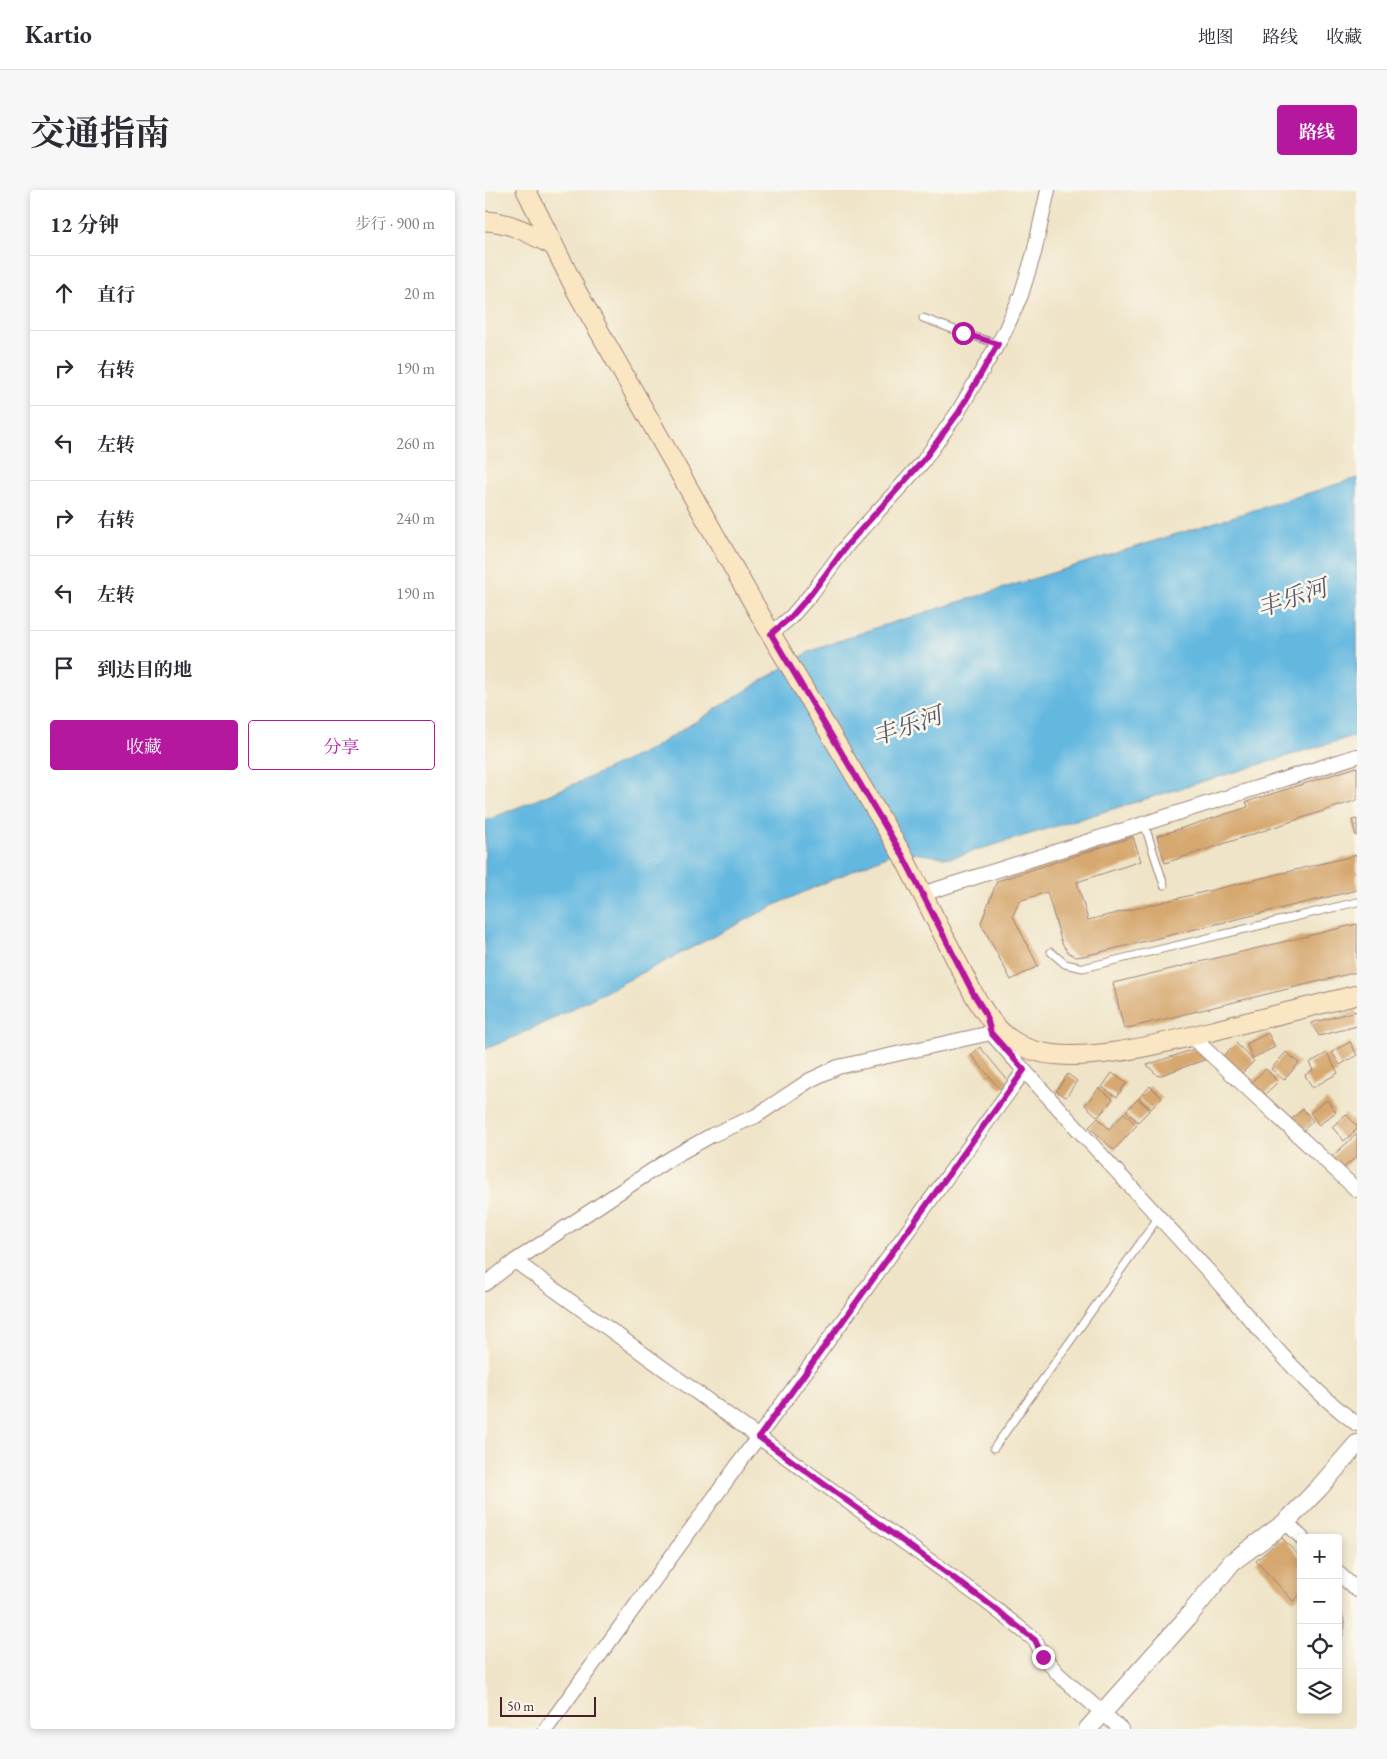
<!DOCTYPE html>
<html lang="zh">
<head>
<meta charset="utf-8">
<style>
	:root { --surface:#fff; --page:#f7f7f7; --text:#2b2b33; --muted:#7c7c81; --line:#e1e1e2; --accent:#b5179e }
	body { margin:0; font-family:"EB Garamond","Noto Serif SC",serif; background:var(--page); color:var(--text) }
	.controls { position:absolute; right:15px; bottom:15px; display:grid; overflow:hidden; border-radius:5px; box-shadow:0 2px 8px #0003 }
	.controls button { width:45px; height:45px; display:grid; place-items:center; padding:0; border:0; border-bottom:1px solid var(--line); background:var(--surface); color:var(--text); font:25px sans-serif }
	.scale { position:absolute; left:15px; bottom:12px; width:96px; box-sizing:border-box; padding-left:5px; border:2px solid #4a1f2b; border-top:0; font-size:14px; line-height:18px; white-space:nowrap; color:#4a1f2b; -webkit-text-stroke:4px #fbf7ec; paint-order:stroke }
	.stop { position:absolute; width:15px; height:15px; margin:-11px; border:4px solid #b5179e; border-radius:50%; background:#fff }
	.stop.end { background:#b5179e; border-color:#fff; box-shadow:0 1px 5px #0008 }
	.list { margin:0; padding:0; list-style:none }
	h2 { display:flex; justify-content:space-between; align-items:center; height:65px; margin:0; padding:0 20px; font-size:21px }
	h2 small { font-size:16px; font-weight:400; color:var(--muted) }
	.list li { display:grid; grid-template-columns:32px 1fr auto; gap:15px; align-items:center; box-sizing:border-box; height:75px; padding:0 20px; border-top:1px solid var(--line) }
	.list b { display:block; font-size:19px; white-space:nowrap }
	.list em { font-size:16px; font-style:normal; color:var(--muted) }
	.actions { display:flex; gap:10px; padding:15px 20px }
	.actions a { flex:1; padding:11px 0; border:1px solid var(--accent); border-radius:5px; text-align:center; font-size:18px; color:var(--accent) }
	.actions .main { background:var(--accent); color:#fff }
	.icon { flex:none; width:28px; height:28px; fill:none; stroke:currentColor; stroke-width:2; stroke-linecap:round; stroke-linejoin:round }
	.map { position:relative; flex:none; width:872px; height:1539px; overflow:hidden; border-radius:5px }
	header { display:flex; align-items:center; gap:30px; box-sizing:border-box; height:70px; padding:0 25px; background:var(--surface); border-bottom:1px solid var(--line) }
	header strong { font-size:24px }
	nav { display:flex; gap:28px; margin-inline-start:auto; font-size:18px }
	.intro { display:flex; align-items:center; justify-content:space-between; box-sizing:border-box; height:120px; padding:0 30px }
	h1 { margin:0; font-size:35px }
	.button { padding:12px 22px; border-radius:5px; background:var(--accent); color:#fff; font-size:18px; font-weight:700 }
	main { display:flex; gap:30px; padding:0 30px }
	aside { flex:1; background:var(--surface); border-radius:5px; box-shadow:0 2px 8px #0003 }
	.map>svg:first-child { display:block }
	.water { fill:#63b8e0; stroke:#566c86 }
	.building { fill:#d6a86f }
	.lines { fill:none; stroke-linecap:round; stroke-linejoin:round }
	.service-casing { stroke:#9c8279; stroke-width:9 }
	.minor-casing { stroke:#9c8279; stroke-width:16 }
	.tertiary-casing { stroke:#9c8279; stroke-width:20 }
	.secondary-casing { stroke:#9c8279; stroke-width:21 }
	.service { stroke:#fff; stroke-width:7 }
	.minor { stroke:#fff; stroke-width:14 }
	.tertiary { stroke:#fff; stroke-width:18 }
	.secondary { stroke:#fbe6c4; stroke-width:19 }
	.route { stroke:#b5179e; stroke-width:6 }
	.labels { text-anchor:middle; stroke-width:5; stroke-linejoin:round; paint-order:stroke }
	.water-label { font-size:24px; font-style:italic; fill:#53556a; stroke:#fbf7ec }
</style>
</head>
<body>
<header>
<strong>Kartio</strong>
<nav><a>地图</a><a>路线</a><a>收藏</a></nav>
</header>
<div class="intro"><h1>交通指南</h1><a class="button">路线</a></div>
<main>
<aside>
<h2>12 分钟<small>步行 · 900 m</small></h2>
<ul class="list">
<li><svg class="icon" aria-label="ahead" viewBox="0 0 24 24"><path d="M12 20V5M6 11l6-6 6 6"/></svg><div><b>直行</b></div><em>20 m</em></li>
<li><svg class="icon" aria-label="right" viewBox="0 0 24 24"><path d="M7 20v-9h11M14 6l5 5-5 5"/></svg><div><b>右转</b></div><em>190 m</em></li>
<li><svg class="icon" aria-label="left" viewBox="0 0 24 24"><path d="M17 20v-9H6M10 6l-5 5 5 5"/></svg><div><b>左转</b></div><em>260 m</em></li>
<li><svg class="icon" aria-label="right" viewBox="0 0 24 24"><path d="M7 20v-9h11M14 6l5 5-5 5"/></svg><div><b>右转</b></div><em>240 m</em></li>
<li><svg class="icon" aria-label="left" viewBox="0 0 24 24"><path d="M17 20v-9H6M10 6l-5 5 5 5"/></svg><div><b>左转</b></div><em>190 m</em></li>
<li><svg class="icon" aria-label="arrive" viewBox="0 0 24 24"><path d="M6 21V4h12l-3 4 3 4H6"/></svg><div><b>到达目的地</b></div></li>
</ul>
<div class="actions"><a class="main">收藏</a><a>分享</a></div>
</aside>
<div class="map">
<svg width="872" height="1539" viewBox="0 0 872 1539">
	<rect width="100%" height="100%" fill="#fbf7ec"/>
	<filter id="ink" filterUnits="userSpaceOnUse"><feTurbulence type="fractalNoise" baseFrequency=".02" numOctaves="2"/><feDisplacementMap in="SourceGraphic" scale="10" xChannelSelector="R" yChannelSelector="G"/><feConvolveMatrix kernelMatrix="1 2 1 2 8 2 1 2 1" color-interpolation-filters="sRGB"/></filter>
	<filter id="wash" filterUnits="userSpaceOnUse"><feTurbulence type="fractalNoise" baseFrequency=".0096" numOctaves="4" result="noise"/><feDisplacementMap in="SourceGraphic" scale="20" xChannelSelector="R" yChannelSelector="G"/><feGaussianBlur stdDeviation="1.12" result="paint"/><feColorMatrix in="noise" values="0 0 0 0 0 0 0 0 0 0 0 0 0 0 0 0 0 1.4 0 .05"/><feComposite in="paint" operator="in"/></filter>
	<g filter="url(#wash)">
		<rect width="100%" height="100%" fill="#efe4c7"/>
		<polygon class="water" points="872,288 872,545 466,668 412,661 292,714 79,823 25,849 0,859 0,631 99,590 166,559 324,462 387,439"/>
		<g id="blocks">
			<g class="building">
				<polygon points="872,577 872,610 680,673 672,646 763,617 761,612"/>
				<polygon points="872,629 872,646 871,646 867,630"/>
				<polygon points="648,647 656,671 592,692 603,730 872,665 872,700 599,766 591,767 583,762 577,753 562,702 534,711 528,726 553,776 526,790 496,733 512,691"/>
				<polygon points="872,734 872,782 639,839 628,793"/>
				<polygon points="872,821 872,836 834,846 826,833"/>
				<polygon points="783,843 790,857 768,868 761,854"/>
				<polygon points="865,852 872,865 855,875 847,862"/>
				<polygon points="751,853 769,871 756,884 738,866"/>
				<polygon points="495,857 524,892 515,899 486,865"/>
				<polygon points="715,857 725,868 673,886 662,875"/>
				<polygon points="801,862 814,873 799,890 786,879"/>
				<polygon points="842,863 853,883 827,898 820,885 828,880 824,873"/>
				<polygon points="781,879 793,892 779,905 766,892"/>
				<polygon points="627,883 641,893 632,907 617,897"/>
				<polygon points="583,884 592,891 581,907 571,901"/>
				<polygon points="665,896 677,908 666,919 654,908"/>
				<polygon points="614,898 628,909 613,927 600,915"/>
				<polygon points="653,909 665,920 653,932 641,921"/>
				<polygon points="842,910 851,922 834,935 825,923"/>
				<polygon points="818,919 828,931 815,943 804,931"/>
				<polygon points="639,923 652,935 629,960 604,937 613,928 624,939"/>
				<polygon points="861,924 872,936 872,939 859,951 847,937"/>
				<polygon points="872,944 872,968 871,967 856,980 845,968"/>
				<polygon points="797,1348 816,1368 816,1404 808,1411 771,1371"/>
			</g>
		</g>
	</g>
	<g filter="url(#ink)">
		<use href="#blocks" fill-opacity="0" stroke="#9c8279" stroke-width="1"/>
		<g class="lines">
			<g class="service-casing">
				<g id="service">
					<polyline points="438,128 478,143 513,154"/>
					<polyline points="659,633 679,695"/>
					<polyline points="566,762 580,774 598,778 872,712"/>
					<polyline points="509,1258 673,1028"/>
					<polyline points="853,1424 856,1436 853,1447"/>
				</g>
			</g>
			<g class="minor-casing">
				<g id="minor">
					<polyline points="286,444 306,427 326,404 363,354 437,273 473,222 519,143 536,105 549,63 563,0"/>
					<polyline points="437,704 872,566"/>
					<path d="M505,839L506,843C577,924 652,1002 725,1083C771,1135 815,1192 872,1234"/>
					<polyline points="706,846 872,1000"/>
					<polyline points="30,1071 499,1410 550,1450 559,1467 573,1484 636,1539"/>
					<polyline points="0,1094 30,1071 186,968 227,945 271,926 325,890 353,877 506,843"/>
					<polyline points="801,1332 817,1348"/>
					<polyline points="853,1383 872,1400"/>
					<polyline points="61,1539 539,881"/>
				</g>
			</g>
			<g class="tertiary-casing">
				<polyline id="tertiary" points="603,1539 702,1428 747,1372 801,1332 834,1298 872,1254"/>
			</g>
			<g class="secondary-casing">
				<g id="secondary">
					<path d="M41,0L92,102L286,444L418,666L488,803C501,825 514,846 539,857C589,880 691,850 743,837C786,826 829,816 872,805"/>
					<path d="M0,31C26,32 46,44 69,56"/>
				</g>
			</g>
			<use href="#service" class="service"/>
			<use href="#minor" class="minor"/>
			<use href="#tertiary" class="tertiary"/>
			<use href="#secondary" class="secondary"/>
		</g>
	</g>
	<g class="lines" filter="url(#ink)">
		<polyline class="route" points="478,143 513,154 474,222 437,272 363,354 326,404 306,427 286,444 418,666 488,803 501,824 506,843 539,880 274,1247 499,1410 550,1450 558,1467"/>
	</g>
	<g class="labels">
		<g class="water-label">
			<text transform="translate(807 408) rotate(-18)" y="8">丰乐河</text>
			<text transform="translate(422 536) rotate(-19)" y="8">丰乐河</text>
		</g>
	</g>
</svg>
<div class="controls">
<button>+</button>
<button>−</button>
<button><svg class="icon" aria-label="locate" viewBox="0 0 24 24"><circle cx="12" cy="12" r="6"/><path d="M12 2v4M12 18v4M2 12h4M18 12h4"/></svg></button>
<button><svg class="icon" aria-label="layers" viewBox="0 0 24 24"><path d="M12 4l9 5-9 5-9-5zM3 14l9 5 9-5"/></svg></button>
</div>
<div class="scale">50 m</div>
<div class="stop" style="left:478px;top:143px"></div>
<div class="stop end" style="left:558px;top:1467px"></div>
</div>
</main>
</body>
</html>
